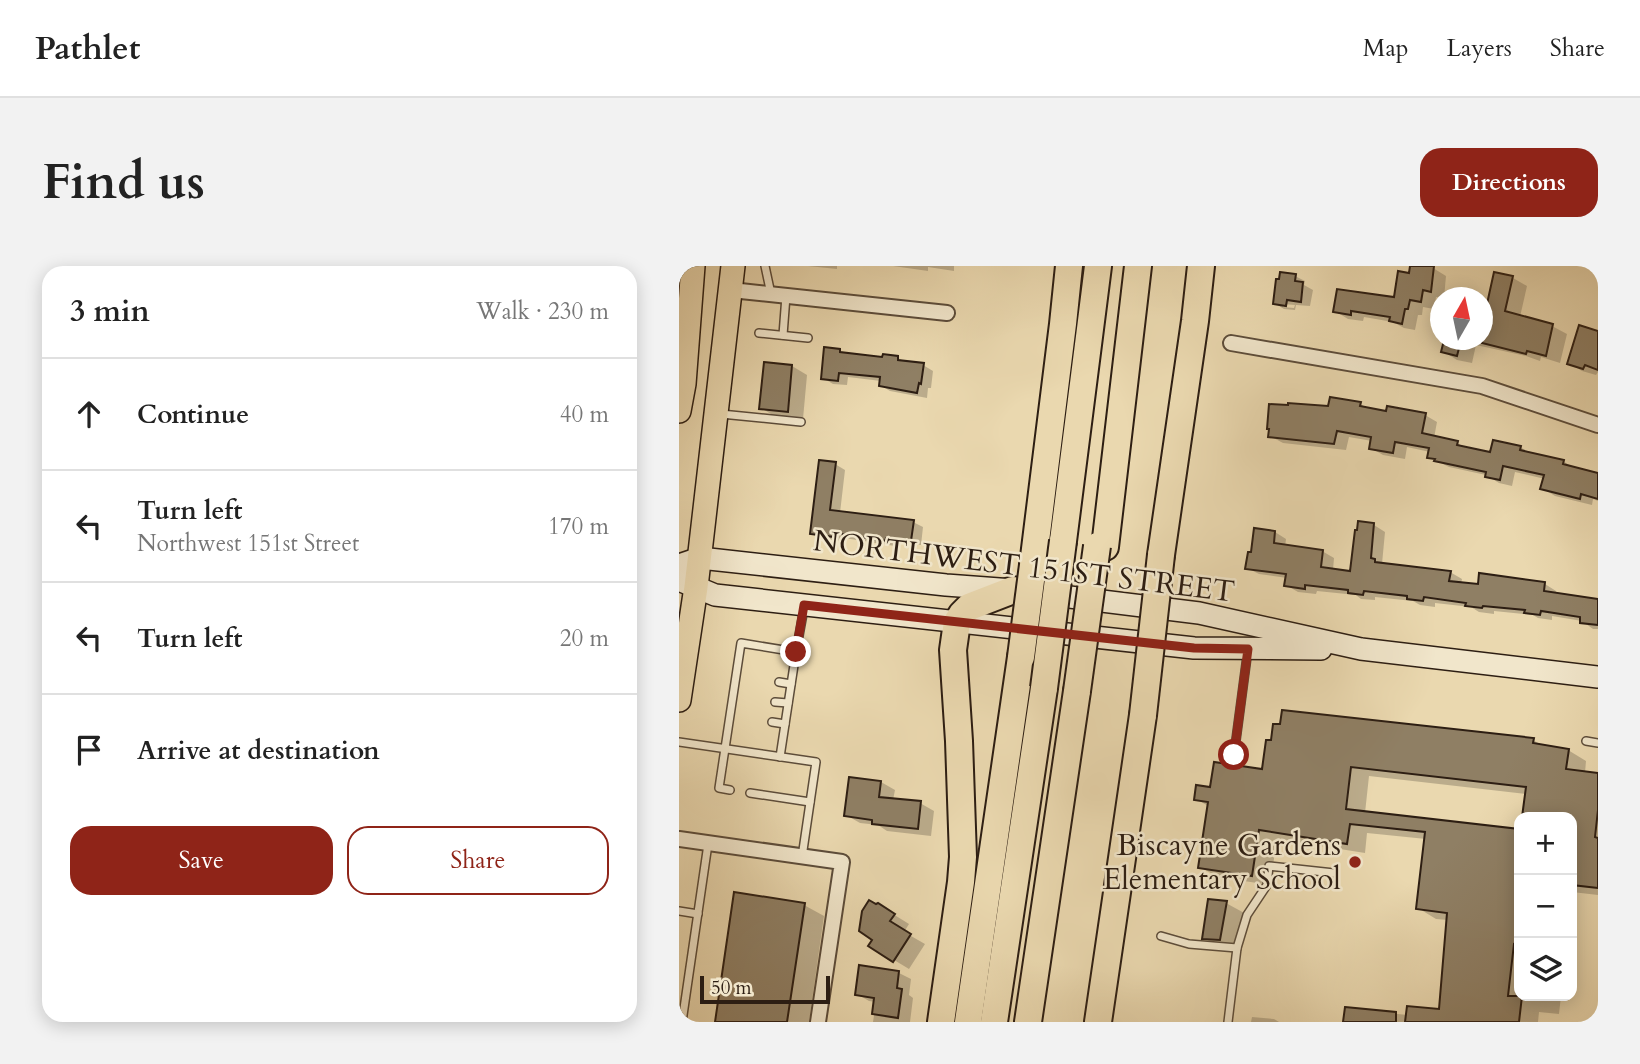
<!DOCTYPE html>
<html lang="en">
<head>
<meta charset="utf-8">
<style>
	:root { --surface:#fff; --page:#f2f2f2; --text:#222; --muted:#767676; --line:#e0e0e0; --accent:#8f2418 }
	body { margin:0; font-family:Cardo,serif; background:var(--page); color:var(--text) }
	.controls { position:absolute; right:21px; bottom:21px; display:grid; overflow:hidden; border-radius:14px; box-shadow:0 4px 18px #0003 }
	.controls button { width:63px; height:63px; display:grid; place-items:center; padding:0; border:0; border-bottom:2px solid var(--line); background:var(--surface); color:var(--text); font:35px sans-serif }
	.compass { position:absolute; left:751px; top:21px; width:63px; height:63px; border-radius:50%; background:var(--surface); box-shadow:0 4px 18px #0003; rotate:9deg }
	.scale { position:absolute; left:21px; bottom:18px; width:130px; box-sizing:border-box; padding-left:7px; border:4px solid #2d1e13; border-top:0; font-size:19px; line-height:24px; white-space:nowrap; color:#2d1e13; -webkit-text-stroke:5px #f1e6cb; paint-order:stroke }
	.stop { position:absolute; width:21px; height:21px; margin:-16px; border:5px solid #8f2418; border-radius:50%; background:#fff }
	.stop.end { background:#8f2418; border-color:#fff; box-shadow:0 2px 7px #0008 }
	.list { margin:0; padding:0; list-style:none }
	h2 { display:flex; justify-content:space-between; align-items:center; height:91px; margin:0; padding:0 28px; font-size:30px }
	h2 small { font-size:23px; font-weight:400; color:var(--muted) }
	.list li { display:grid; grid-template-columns:46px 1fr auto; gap:21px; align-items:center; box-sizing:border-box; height:112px; padding:0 28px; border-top:2px solid var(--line) }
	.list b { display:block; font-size:26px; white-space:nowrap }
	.list p { margin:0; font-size:23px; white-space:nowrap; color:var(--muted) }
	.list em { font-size:23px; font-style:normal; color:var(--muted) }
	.actions { display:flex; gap:14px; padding:21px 28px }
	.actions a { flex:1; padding:16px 0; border:2px solid var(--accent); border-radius:21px; text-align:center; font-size:24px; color:var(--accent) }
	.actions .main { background:var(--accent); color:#fff }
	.icon { flex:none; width:38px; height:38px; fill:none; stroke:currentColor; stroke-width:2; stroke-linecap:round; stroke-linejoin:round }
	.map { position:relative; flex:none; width:919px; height:756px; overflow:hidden; border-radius:21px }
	header { display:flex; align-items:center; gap:42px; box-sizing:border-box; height:98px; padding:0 35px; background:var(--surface); border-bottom:2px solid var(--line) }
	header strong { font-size:33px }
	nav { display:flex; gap:38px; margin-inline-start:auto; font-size:24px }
	.intro { display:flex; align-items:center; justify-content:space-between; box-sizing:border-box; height:168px; padding:0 42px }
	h1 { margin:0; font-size:49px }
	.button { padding:18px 32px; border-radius:21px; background:var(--accent); color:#fff; font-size:24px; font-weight:700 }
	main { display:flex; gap:42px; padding:0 42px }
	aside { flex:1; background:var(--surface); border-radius:21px; box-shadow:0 4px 18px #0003 }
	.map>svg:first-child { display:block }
	.shadow { fill:#0003; fill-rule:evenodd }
	.building { fill:#8f7f64; stroke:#2d1e13; stroke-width:2 }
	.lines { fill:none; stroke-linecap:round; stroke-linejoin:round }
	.lane-casing { stroke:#5c4c3a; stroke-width:10 }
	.street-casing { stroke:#5c4c3a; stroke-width:18 }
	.secondary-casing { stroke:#2d1e13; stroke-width:24 }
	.primary-casing { stroke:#2d1e13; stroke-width:26 }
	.highway-casing { stroke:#2d1e13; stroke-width:30 }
	.lane { stroke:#f1e6cb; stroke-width:7 }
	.street { stroke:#f1e6cb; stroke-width:14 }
	.secondary { stroke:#f1e6cb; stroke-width:21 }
	.primary { stroke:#ead8af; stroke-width:23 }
	.highway { stroke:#ead8af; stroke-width:26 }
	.highway-bridge-casing { stroke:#2d1e13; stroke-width:30; stroke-linecap:butt }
	.highway-bridge { stroke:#ead8af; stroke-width:26 }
	.route { stroke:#8f2418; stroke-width:9 }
	.poi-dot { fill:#8f2418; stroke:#f1e6cb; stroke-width:2.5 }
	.labels { text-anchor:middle; stroke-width:5; stroke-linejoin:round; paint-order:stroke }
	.street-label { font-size:30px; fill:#2d1e13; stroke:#f1e6cb }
	.poi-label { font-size:30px; fill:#2d1e13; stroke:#f1e6cb; text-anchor:end }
</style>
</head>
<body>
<header>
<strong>Pathlet</strong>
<nav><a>Map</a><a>Layers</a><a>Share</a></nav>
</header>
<div class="intro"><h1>Find us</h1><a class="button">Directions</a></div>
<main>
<aside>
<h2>3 min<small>Walk · 230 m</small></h2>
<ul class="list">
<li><svg class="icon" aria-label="ahead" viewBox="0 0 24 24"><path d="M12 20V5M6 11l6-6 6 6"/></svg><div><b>Continue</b></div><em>40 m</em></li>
<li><svg class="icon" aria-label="left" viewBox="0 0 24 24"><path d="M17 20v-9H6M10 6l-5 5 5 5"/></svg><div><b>Turn left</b><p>Northwest 151st Street</p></div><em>170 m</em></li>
<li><svg class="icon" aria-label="left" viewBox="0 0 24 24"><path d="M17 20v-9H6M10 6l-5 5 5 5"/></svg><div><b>Turn left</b></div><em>20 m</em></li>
<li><svg class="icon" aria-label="arrive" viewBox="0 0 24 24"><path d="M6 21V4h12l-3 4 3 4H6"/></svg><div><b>Arrive at destination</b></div></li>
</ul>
<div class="actions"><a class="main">Save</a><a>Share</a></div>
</aside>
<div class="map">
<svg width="919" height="756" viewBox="0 0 919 756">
	<rect width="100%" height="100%" fill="#ead8af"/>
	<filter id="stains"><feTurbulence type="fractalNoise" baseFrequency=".00286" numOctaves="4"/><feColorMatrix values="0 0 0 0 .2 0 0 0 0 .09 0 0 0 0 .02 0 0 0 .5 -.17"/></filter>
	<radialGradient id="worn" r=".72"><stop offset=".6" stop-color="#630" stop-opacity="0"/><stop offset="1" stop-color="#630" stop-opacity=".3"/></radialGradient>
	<g class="shadow">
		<polygon points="129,0 158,0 158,3"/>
		<polygon points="214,0 275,0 275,5 249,1 249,5"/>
		<polygon points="733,0 754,2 767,10 765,32 757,31 755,43 744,41 743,49 739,49 736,64 725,62 714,56 685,51 684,55 669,53 656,45 716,33 732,9"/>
		<polygon points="817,8 834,12 848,20 841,51 873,60 888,68 881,97 862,91 861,95 847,90 797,79 793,97 778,94 764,85 767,74 804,74 807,49"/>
		<path d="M616,10L626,15L625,19L634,24L631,40L617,39L616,44L605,43L595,37ZM604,38L616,39L615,42L604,41Z"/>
		<polygon points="919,67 919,106 917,109 903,105 890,97"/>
		<polygon points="161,84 168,89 205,93 219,92 228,97 244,99 254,105 252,122 249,122 248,132 211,125 201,119 202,115 169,111 168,119 154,118 144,112"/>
		<polygon points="113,100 128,109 124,153 97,151 82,142"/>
		<polygon points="681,138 692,144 746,149 758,156 755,172 778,177 790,184 812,188 841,181 853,188 884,195 896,203 919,210 919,235 914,233 913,239 876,230 863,222 866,213 836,206 833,220 820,217 807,209 770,201 750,191 751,186 728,181 726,193 704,189 692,182 693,175 670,171 667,184 604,177 591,170 651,142"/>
		<polygon points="156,198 166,204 161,247 234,256 244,261 242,279 216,276 216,280 165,272 165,275 143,273 133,267"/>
		<polygon points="695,259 706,266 703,298 771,306 783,313 782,318 800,320 801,309 866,318 877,325 877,328 919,333 919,363 914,363 903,355 873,350 873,354 859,352 854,349 815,345 815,348 800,346 792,341 756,337 756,341 741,339 734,335 696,331 696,334 682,333 677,329 638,325 637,328 619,326 607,319 608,312 580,308 568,302 596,266 607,273 606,281 643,285 655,292 654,304 673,307"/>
		<polygon points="854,474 866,481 889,484 907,495 906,507 919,508 919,629 893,626 893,551 845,551 848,528 690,510 686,547 840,565 840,730 882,730 880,748 860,746 859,756 666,756 667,743 729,749 762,745 769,654 757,653 739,642 747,573 688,567 686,587 598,573 591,619 539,611 521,601 531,541 517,533 532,523 585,505"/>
		<polygon points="172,513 202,516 216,524 214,534 241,537 255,545 252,570 208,565 199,559 181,557 167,549"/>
		<polygon points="547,637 567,648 561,685 545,684 525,672"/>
		<polygon points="125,639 145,650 130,756 37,756"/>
		<polygon points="214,648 230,658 225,666 246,678 230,703 192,680"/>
		<polygon points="182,701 220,707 232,713 230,729 234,732 231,756 194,756 197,736 190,735 178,728"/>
		<polygon points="573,751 595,753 600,756 572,756"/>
	</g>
	<g class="building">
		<polygon points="731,0 755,0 752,26 744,24 742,36 731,34 729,43 726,43 723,58 710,55 711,51 672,45 672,49 654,46 658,23 715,31 719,5 730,7"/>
		<polygon points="601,6 617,8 616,15 624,16 622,36 608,34 607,40 594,38 597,13 600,13"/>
		<polygon points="815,6 834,10 826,45 874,58 867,90 848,85 847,88 803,77 803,46 806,47"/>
		<polygon points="900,59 919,65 919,104 906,99 904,103 888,98"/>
		<polygon points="765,74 782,74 778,90 762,86"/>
		<polygon points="145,81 161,83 161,86 203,91 204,88 219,90 219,94 245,97 242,118 240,117 238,127 200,120 201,111 160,107 159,115 142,113"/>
		<polygon points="85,96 113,99 109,146 80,143"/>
		<polygon points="651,131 682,136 681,140 707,145 708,140 747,147 743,167 779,175 778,179 811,186 814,174 842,180 841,184 885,194 884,198 919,207 919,233 902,228 901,233 861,223 865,209 824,200 821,214 806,211 807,206 755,195 756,193 748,192 750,182 716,176 714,187 690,183 692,171 658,165 655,178 589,171 590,163 588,163 590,138 609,139 609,137 649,140"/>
		<polygon points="140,194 157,196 151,244 235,254 232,275 207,272 206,275 155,267 155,271 131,268"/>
		<polygon points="679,255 695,257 692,292 696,293 696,296 772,305 770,315 799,318 800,307 866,316 865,325 919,333 919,359 901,357 901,351 862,345 861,349 845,347 846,344 804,340 803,342 786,340 787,337 745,331 744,335 728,333 728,330 685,325 684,329 669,327 669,324 626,319 626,323 605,320 607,308 566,303 569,286 572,286 575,262 596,265 595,277 644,284 642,301 671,305 676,264 678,264"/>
		<polygon points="603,444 855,472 854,477 890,483 887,503 919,507 919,544 916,571 919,572 919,622 893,619 893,551 843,551 847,521 672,501 667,543 840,563 840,679 835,678 829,730 843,730 840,756 726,756 728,740 760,743 768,647 737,643 746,566 671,558 668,578 580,564 573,610 519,602 529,536 515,534 517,519 531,521 535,496 583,503 587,474 592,474 594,458 601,458"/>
		<polygon points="170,511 202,515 200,531 242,535 239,563 193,558 193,554 165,550"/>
		<polygon points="55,626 126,637 108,756 36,756"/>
		<polygon points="529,633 548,635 541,674 523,673"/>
		<polygon points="190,634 197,638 199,637 216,648 211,655 232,668 214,696 189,680 193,674 180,665 183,645"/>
		<polygon points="180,699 220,705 218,722 223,723 219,752 193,748 195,732 176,729"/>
		<polygon points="666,741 717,746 717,756 664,756"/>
	</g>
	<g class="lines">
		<g class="lane-casing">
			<g id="lane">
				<polyline points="86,0 92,28"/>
				<polyline points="80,67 129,72"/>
				<polyline points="104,69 107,30"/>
				<polyline points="42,148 122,156"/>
				<polyline points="100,416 112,418"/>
				<polyline points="96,436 109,437"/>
				<polyline points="93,456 106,458"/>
				<polyline points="907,475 919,477"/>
				<polyline points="0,476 137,496 123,591"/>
				<polyline points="555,489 569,383"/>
				<polyline points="101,491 117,386"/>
				<polyline points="51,524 40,522 62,377 117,386 125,342"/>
				<polyline points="71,527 131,536"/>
				<polyline points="0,645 19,648"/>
				<polyline points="482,670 510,678 558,682"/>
				<polyline points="3,756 29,578"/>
				<polyline points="549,756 558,682 568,649 588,619 590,600 655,607"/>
			</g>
		</g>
		<g class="street-casing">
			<g id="street">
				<polyline points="52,24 268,47"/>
				<polyline points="552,77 803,120 919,159"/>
				<polyline points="0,573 163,596 139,756"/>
			</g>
		</g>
		<g class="secondary-casing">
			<g id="secondary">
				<polyline points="0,299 21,292 267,319 334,324 520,347 682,383 919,411"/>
				<polyline points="0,314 36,329 515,382 642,383"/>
			</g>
		</g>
		<g class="primary-casing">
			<g id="primary">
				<polyline points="0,145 5,118 14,0"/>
				<polyline points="0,434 17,321 54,0"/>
			</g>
		</g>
		<g class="highway-casing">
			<g id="highway">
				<polyline points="384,275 419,0"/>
				<polyline points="426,281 459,0"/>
				<polyline points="482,289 516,55 522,0"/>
				<polyline points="354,299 384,58 390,0"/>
				<polyline points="262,756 282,616 284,591 280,475 274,384 278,356 283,348 290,341 334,324"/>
				<polyline points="289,756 342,391"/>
				<polyline points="315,756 365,422"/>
				<polyline points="349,756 398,425"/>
				<polyline points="419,756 464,449"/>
			</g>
		</g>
		<use href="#lane" class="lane"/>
		<use href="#street" class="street"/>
		<use href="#secondary" class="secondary"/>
		<use href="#primary" class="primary"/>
		<use href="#highway" class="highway"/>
		<g class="highway-bridge-casing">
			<g id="highway-bridge">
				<polyline points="342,391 354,299"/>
				<polyline points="365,422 384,275"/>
				<polyline points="398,425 418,280"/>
				<polyline points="464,449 482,289"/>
			</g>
		</g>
		<use href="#highway-bridge" class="highway-bridge"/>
	</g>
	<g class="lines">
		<polyline class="route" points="117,386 125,339 515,382 569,383 555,489"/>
	</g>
	<circle class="poi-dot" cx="676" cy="596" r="7"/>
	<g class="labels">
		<g class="street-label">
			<text transform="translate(345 300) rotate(7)" y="10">NORTHWEST 151ST STREET</text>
		</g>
		<g class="poi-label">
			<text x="662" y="589">Biscayne Gardens<tspan x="662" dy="34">Elementary School</tspan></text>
		</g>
	</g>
	<rect width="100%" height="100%" filter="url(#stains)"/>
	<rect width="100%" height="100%" fill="url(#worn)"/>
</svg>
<div class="controls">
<button>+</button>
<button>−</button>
<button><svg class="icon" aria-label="layers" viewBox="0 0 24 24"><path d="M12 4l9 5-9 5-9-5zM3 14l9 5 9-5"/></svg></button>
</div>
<svg class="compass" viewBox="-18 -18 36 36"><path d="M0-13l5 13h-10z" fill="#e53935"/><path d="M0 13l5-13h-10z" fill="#767676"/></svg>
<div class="scale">50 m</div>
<div class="stop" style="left:555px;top:489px"></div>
<div class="stop end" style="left:117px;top:386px"></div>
</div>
</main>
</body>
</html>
